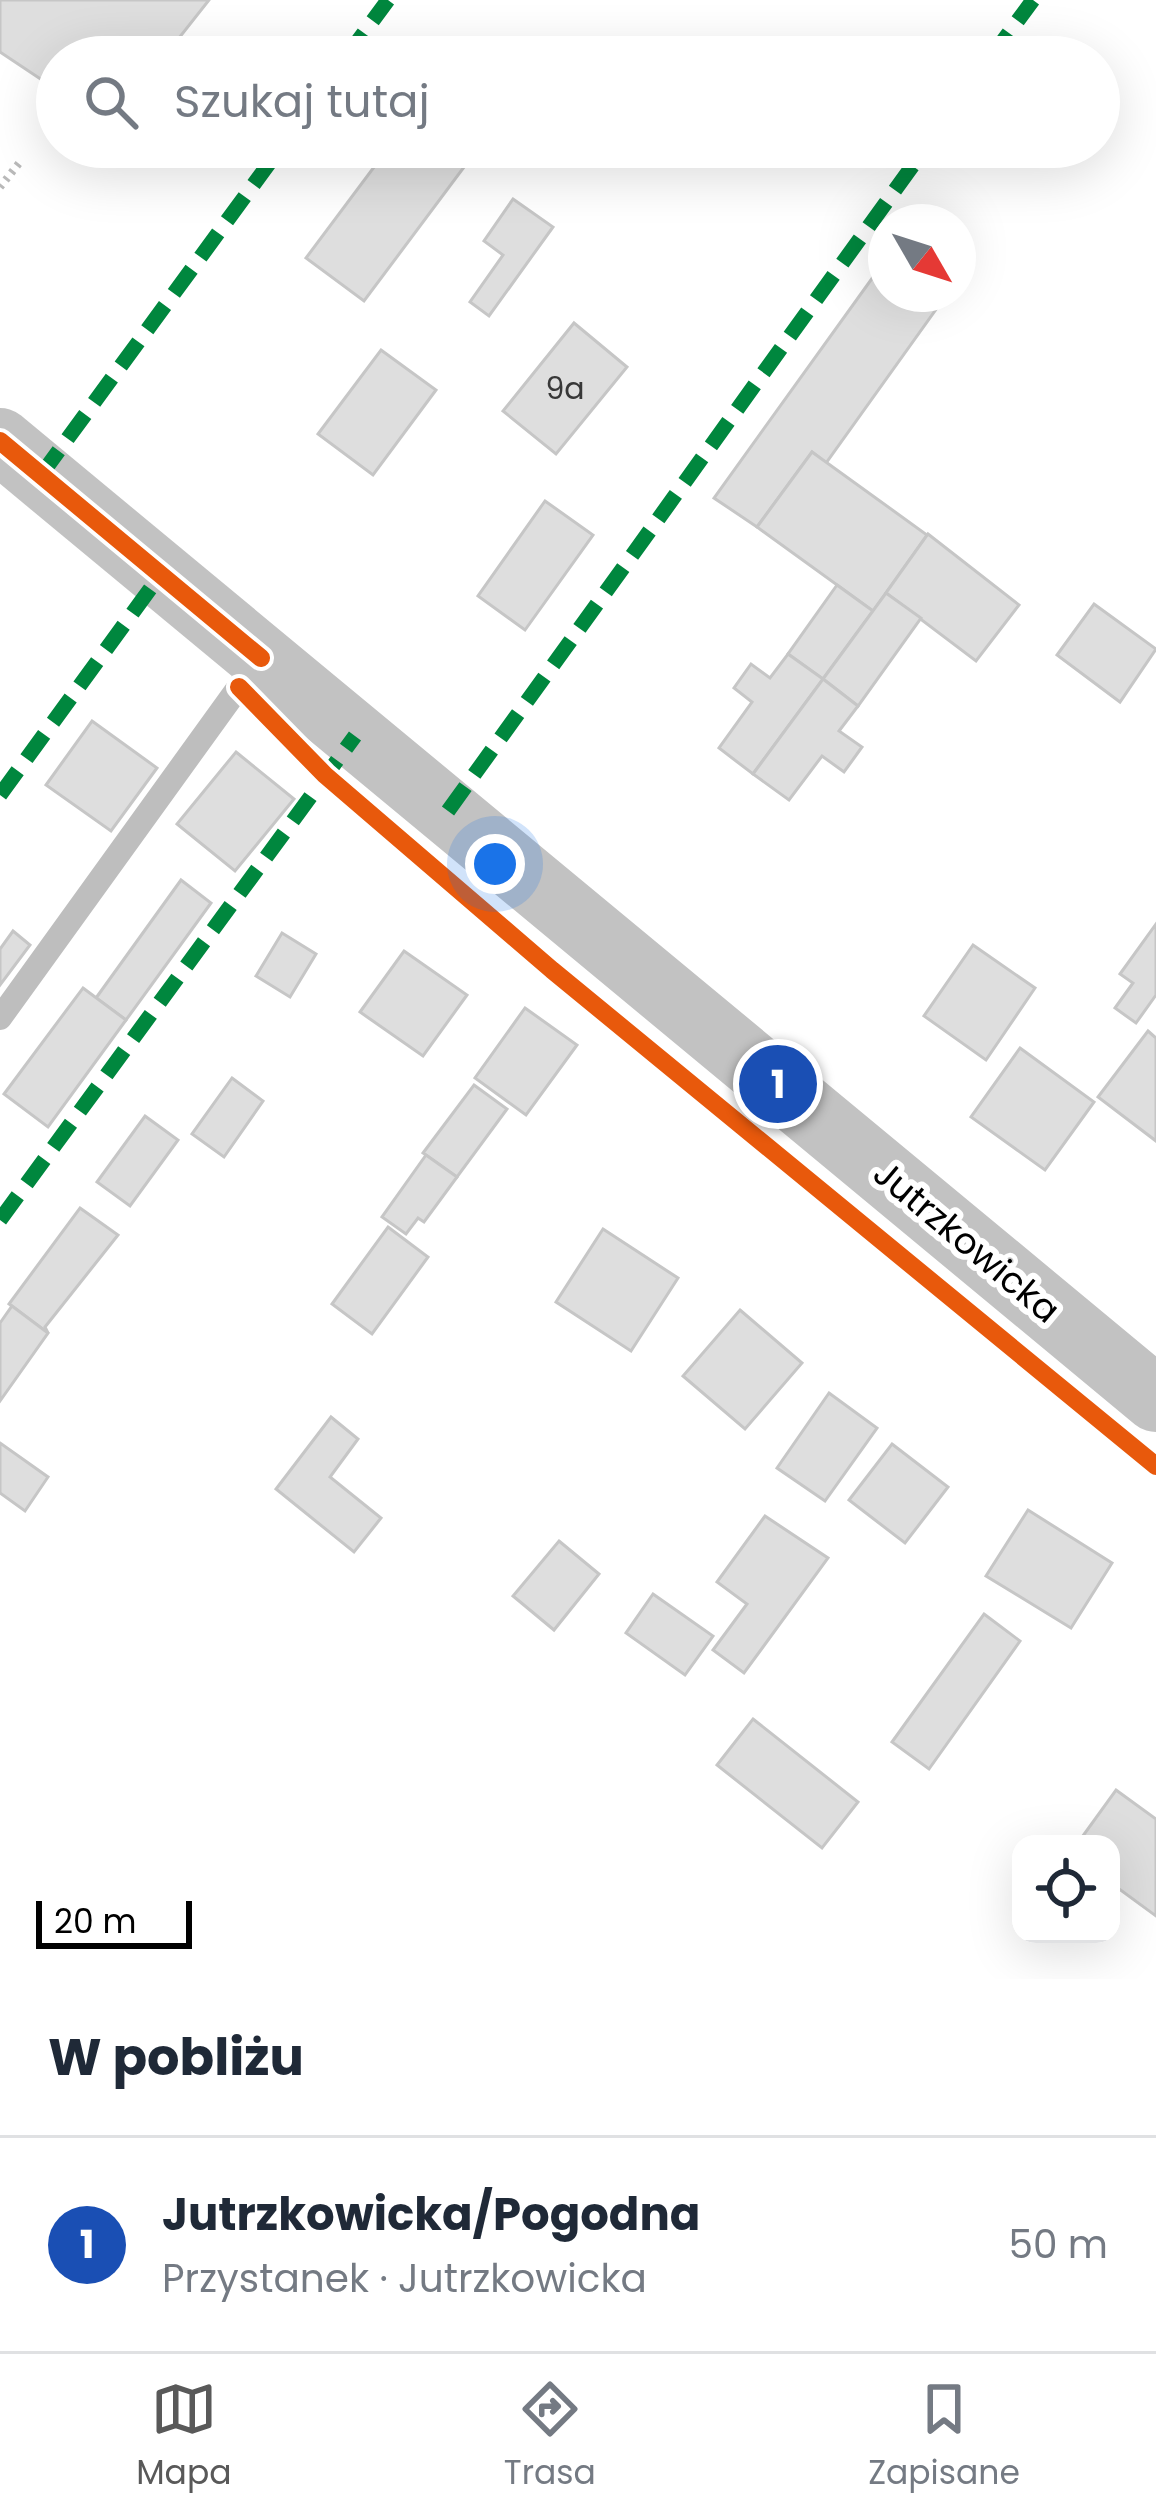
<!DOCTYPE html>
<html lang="pl">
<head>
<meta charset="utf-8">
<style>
	:root { --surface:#fff; --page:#f2f2f3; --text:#1f2937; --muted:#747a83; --line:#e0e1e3; --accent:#595959 }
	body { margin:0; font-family:Poppins,sans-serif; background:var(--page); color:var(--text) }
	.controls { position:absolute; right:36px; bottom:36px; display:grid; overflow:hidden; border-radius:24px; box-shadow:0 12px 48px #0002 }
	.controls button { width:108px; height:108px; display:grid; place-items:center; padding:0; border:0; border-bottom:3px solid var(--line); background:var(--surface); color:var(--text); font:60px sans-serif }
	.compass { position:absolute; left:868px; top:204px; width:108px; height:108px; border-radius:50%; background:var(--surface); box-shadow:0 12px 48px #0002; rotate:129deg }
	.scale { position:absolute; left:36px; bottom:30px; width:156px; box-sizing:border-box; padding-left:12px; border:6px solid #000; border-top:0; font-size:33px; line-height:42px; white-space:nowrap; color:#000; -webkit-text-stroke:9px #fff; paint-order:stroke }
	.you { position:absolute; left:495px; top:864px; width:42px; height:42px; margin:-30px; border:9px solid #fff; border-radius:50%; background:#1a73e8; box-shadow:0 0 0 18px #1a73e833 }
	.badge { display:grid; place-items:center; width:78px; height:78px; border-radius:50%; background:var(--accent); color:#fff; font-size:39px; font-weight:700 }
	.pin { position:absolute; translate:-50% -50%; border:6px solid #fff; box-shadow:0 3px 12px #0006 }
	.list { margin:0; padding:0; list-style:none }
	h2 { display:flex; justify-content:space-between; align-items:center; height:156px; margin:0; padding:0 48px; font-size:51px }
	h2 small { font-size:39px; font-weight:400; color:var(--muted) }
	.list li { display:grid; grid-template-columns:78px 1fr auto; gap:36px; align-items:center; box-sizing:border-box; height:216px; padding:0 48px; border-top:3px solid var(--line) }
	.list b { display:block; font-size:45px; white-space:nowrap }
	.list p { margin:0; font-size:39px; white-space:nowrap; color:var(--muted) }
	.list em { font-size:39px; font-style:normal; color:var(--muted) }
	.icon { flex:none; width:66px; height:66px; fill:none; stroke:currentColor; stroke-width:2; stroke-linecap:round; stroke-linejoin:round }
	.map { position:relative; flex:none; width:1156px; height:1979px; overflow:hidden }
	.search { position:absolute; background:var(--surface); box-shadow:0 12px 48px #0002; left:36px; right:36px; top:36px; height:132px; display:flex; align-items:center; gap:30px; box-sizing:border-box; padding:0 42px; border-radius:66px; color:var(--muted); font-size:45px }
	.sheet { height:372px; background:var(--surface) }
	nav { display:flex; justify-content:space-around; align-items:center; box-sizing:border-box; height:168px; border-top:3px solid var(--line); background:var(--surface); font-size:33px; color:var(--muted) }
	nav a { display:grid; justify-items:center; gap:6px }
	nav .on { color:var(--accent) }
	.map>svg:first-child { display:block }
	.building { fill:#dedede; stroke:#c6c6c6; stroke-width:3 }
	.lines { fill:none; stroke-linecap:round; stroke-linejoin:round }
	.path { stroke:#b9b9b9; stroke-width:8; stroke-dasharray:3 6; stroke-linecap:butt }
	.service { stroke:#bebebe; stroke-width:24 }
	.secondary { stroke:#c2c2c2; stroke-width:66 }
	.quiet { stroke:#00873e; stroke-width:15; stroke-dasharray:30 15; stroke-linecap:butt }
	.cycleway-casing { stroke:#fff; stroke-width:26 }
	.cycleway { stroke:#e8590c; stroke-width:18 }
	.labels { text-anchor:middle; stroke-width:12; stroke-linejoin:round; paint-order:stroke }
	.number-label { font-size:30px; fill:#383838 }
	.street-label { font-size:36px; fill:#000; stroke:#fff }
</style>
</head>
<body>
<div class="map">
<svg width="1156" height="1979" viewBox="0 0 1156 1979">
	<rect width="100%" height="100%" fill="#fff"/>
	<g class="building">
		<polygon points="0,0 209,0 164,57 57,57 57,90 0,52"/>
		<polygon points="389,147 479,147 364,301 306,258"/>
		<polygon points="513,199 553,227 489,316 470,302 503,255 484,241"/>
		<polygon points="886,259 886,294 947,294 826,463 812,452 757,527 714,498"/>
		<polygon points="574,323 627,367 556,454 503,411"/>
		<polygon points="381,350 436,390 373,475 318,434"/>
		<polygon points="812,452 927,535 873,611 757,527"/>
		<polygon points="545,501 593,535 525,630 478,596"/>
		<polygon points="928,534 1019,605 976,661 886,593"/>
		<polygon points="837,585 873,611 823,679 788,654"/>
		<polygon points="886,593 921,618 858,706 823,679"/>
		<polygon points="1094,604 1156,649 1120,702 1057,655"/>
		<polygon points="788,654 823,679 753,774 719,748 752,702 734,688 751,664 770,678"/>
		<polygon points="823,679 858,706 839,731 862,747 844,772 822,756 789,800 753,774"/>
		<polygon points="92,721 157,768 111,831 46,785"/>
		<polygon points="236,752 294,799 235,871 177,824"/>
		<polygon points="181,880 211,903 126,1020 96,998"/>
		<polygon points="1156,924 1156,995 1136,1023 1115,1008 1133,983 1120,974"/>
		<polygon points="13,931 30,945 0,985 0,949"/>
		<polygon points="282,933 316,954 290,997 256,976"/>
		<polygon points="973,945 1035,988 986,1060 924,1016"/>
		<polygon points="404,951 467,995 423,1056 360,1012"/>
		<polygon points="83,988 126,1020 48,1127 4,1094"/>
		<polygon points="525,1008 577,1045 526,1115 475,1078"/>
		<polygon points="1148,1031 1156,1038 1156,1141 1098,1097"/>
		<polygon points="1020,1048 1094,1102 1045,1170 971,1117"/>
		<polygon points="232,1078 263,1101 224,1157 192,1134"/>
		<polygon points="474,1085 507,1109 457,1177 423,1153"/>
		<polygon points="145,1116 178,1140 130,1206 97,1182"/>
		<polygon points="426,1155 457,1177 424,1222 418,1218 406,1234 382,1217"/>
		<polygon points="80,1208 118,1235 45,1327 48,1333 9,1304"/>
		<polygon points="388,1227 428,1257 372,1334 332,1304"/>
		<polygon points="603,1229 678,1278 631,1351 556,1302"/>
		<polygon points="12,1306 48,1333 0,1401 0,1323"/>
		<polygon points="740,1310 802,1363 745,1429 683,1376"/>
		<polygon points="829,1393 877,1428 825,1501 777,1468"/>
		<polygon points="331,1417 358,1439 330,1477 381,1518 354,1552 276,1489"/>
		<polygon points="0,1443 48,1477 25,1511 0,1493"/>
		<polygon points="892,1444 948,1487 905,1543 849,1500"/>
		<polygon points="1028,1510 1112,1563 1071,1628 986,1576"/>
		<polygon points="765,1516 828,1558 744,1673 713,1650 747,1604 717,1582"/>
		<polygon points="559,1541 599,1574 554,1630 513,1596"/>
		<polygon points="653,1594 713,1636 685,1675 626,1633"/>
		<polygon points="984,1614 1020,1641 929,1769 892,1742"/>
		<polygon points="753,1719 858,1802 822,1848 717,1765"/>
		<polygon points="1116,1790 1156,1819 1156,1916 1111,1883 1111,1844 1077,1844"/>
	</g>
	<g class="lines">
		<polyline class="path" points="0,187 20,162"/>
		<polyline class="service" points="0,1018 259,659"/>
		<polyline class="secondary" points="0,441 1156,1399"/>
		<g class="quiet">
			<polyline points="346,57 388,0"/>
			<polyline points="991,57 1033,0"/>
			<polyline points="41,475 281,147"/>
			<polyline points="0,795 161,574"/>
			<polyline points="448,811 926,147"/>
			<polyline points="0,1220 355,736"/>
		</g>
		<g class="cycleway-casing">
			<g id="cycleway">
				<polyline points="0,441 261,658"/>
				<polyline points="239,687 325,775 552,970 1156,1466"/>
			</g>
		</g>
		<use href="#cycleway" class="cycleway"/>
	</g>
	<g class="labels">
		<g class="number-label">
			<text x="565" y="399">9a</text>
		</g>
		<g class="street-label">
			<text transform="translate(967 1241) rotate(40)" y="13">Jutrzkowicka</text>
		</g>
	</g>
</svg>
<div class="controls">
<button><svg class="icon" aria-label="locate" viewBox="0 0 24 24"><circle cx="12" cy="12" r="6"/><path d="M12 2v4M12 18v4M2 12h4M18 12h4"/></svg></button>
</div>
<svg class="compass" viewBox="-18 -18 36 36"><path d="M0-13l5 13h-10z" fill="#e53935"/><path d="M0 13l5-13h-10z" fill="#747a83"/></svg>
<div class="scale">20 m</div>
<div class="you"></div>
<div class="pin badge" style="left:778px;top:1084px;background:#1a4fb4">1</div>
<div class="search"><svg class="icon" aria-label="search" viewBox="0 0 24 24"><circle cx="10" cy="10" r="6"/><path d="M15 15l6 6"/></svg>Szukaj tutaj</div>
</div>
<section class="sheet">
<h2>W pobliżu<small></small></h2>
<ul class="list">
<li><span class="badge" style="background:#1a4fb4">1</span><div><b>Jutrzkowicka/Pogodna</b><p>Przystanek · Jutrzkowicka</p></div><em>50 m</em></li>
</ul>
</section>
<nav>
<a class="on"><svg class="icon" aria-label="map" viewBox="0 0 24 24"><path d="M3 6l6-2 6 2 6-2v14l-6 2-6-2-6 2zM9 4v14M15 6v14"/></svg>Mapa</a>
<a><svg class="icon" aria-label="directions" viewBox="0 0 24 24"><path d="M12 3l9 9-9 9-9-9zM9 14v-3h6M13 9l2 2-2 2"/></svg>Trasa</a>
<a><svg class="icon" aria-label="saved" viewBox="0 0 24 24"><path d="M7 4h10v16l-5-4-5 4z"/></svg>Zapisane</a>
</nav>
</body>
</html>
